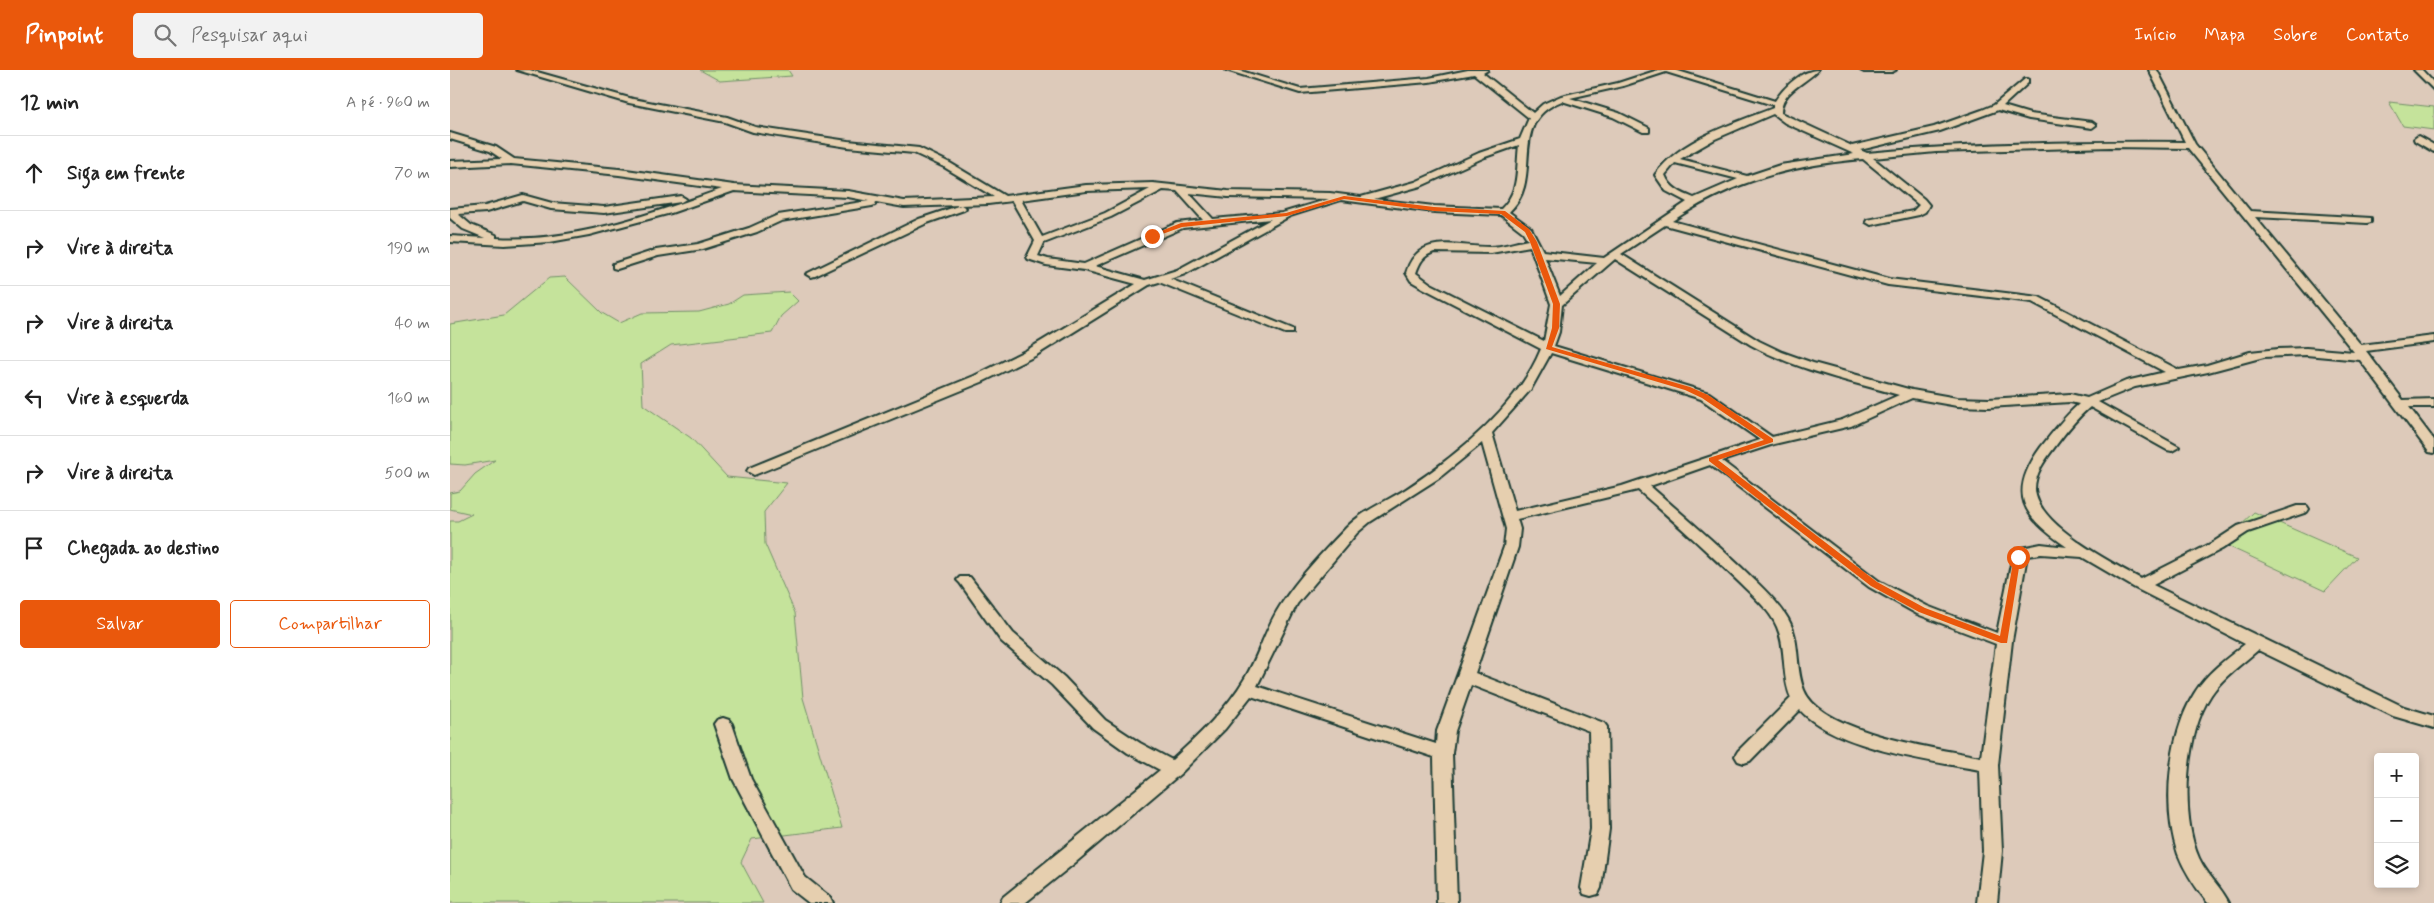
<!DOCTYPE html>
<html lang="pt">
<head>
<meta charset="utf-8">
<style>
	:root { --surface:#fff; --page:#f2f2f2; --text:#222; --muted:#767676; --line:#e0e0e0; --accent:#ea580c }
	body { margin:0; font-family:Mynerve,sans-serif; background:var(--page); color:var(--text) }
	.controls { position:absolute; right:15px; bottom:15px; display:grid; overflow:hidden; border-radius:5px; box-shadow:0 2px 8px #0003 }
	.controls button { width:45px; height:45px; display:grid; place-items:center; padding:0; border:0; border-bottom:1px solid var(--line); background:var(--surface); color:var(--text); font:25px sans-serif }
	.stop { position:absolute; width:15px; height:15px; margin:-11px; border:4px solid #ea580c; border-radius:50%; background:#fff }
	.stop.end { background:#ea580c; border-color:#fff; box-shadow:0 1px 5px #0008 }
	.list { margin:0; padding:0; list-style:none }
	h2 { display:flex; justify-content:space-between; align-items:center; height:65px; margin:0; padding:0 20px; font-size:21px }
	h2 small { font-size:16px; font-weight:400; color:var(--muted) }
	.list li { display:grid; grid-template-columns:32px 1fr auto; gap:15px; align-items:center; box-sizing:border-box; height:75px; padding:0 20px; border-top:1px solid var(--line) }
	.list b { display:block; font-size:19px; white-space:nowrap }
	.list em { font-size:16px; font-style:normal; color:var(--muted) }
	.actions { display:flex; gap:10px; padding:15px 20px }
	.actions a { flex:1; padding:11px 0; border:1px solid var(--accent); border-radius:5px; text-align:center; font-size:18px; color:var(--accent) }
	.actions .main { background:var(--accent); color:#fff }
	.icon { flex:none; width:28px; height:28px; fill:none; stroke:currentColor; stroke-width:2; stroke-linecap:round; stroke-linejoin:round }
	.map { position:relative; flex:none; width:1984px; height:833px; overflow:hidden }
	header { display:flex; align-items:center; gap:30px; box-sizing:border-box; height:70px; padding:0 25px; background:var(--accent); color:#fff }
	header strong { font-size:24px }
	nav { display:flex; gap:28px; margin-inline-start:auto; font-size:18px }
	.search { width:350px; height:45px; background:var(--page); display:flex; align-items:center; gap:12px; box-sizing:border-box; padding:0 18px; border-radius:5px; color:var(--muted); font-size:19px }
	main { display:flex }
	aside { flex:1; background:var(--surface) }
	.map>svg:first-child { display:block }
	.green { fill:#c5e39b; stroke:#729068 }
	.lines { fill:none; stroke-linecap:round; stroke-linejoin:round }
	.minor-casing { stroke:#1f3d34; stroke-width:4 }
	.minor { fill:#e6cfaf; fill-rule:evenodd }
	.route { fill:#ea580c }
</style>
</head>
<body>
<header>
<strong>Pinpoint</strong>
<div class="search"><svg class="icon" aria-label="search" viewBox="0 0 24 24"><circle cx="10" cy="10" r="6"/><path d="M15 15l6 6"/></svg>Pesquisar aqui</div>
<nav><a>Início</a><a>Mapa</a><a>Sobre</a><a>Contato</a></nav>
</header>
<main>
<aside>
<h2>12 min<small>A pé · 960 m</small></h2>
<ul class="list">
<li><svg class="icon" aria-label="ahead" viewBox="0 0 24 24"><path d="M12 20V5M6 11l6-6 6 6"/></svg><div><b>Siga em frente</b></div><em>70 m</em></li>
<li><svg class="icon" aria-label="right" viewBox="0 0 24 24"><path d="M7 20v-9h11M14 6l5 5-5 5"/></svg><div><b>Vire à direita</b></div><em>190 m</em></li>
<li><svg class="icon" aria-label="right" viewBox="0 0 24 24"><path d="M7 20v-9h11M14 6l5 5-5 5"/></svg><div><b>Vire à direita</b></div><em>40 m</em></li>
<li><svg class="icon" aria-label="left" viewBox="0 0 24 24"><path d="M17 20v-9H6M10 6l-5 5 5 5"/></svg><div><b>Vire à esquerda</b></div><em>160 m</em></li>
<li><svg class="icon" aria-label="right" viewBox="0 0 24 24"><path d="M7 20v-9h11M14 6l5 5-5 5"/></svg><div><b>Vire à direita</b></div><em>500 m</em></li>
<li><svg class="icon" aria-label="arrive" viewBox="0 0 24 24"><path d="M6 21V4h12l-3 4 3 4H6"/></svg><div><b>Chegada ao destino</b></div></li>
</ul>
<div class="actions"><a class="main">Salvar</a><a>Compartilhar</a></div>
</aside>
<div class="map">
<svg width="1984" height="833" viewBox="0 0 1984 833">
	<rect width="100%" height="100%" fill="#ddcaba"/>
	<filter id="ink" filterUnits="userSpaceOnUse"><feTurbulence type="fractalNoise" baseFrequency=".02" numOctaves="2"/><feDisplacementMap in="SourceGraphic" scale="10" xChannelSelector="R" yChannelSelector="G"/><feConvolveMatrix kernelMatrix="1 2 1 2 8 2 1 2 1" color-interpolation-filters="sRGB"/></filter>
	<g filter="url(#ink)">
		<g class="green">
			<polygon points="250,0 338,0 342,6 270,11"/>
			<polygon points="1939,32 1984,37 1984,60 1953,56"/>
			<polygon points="115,207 152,243 169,253 192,243 249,242 279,234 293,225 339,222 348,231 331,246 322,263 221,275 191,294 193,335 241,368 277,407 337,413 314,442 315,474 345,543 353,628 392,758 302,769 291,792 313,833 0,833 0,451 8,451 22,444 0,439 0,423 10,421 25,404 45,390 15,395 0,394 0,254 54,245 99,208"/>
			<polygon points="1804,442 1907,487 1875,521 1771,473"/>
		</g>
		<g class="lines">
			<g class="minor-casing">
				<g id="minor">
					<path d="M67,0H80L183,29L277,47L305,57L398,71L469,78L500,93L555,126L636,115L703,113L778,121L880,123L911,127L965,112L1029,83L1070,69L1079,48L1024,4L979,12L850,23L776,0H788L850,19L979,8L1018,0H1038L1033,3L1083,43L1093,34L1111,26L1168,13L1208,0H1225L1325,31C1334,17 1352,0 1368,0C1355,14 1331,21 1331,43L1402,76L1484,57L1532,40L1544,35L1575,9H1578V13L1553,36L1580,44L1642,52L1646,55L1642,58L1579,49L1548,40L1490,61L1410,80L1417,83C1523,73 1629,71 1735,72L1699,0H1707L1745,74L1800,141L1921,148V152L1917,153L1805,147L1911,275L1984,266V272L1916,281L1953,330L1984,329V337H1959L1984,370V383L1979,382L1910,290L1856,285L1814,287L1758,302L1685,317L1648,332L1729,377L1722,381L1717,380L1640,337C1626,349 1615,363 1604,378C1595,390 1585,403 1585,419C1586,455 1663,493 1691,509L1762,473L1788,456L1847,436H1857L1859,439L1857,442L1798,462L1772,479L1703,515L1954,637L1984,646V658L1943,646L1808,580C1792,594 1773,607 1761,625C1735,664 1730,746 1749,788C1757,805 1771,817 1779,833H1758C1746,818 1735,802 1728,784C1711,735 1719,656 1750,615C1762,599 1780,586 1795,574L1685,518L1632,487L1591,484L1577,486L1562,571L1548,695L1552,781L1547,833H1527L1533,781L1530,700C1481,691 1384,678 1350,640L1300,691L1294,693L1288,691L1285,686L1288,681L1341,628C1331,605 1337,580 1327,557C1320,540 1303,526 1290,513C1257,481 1223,450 1188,420L1067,449L1070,459L1068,477L1025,603L1154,653L1157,657L1159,759L1151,818L1148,824L1141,826L1134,824L1131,818L1141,759L1139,661L1021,615L1005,661L1002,683L1007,833H987L984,687L801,626L775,659L730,704L626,792L575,833H550L553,827L710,700L678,683L643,658L602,615L551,571L510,513L507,510L510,507H520L563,563L614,607L655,650L690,673L722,690C748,666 777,639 795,608C809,585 815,559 830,536C848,508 872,483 896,458C913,440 936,432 956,419C1006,386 1068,336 1091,279L973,218L961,211L956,203C968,162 1006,177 1039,177C1052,177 1065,172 1078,170L1073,162L1051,145L984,142L891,130L840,146L735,204L720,209L843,259V263H835L709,212L699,215L585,286L532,312L304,405L297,401L299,398L524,306L577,280L686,214L634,200L596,195L578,189L577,187L585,171L562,131L538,134L454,137L426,132L425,135L422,136L331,151L307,162L253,179L208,186L167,199L163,198V194L206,180L248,174L299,158L328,145L419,131L398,127L284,121L221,143L139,165L100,172L55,175L0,172V166L35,168L13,159L0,148V139L35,136L73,125L102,133L154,137L231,126L236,129L231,132L154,143L101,139L73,131L36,142L8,144L21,155L46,165V168C122,173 201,144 272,119L169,105L61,94L0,97V91L52,89L40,81L0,69V63L46,77L64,89L169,99L284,115L398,121L454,131L544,127L494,97L464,83L398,77L303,62L275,52L179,33ZM1216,2L1323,35V38C1283,54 1230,69 1205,105L1216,121L1237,132L1154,188L1093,181L1081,158L1059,142C1096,108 1055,53 1112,31L1163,47L1193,62H1199V58L1169,43L1120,28L1173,16ZM1323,44L1335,53L1404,84L1330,95L1297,106L1230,89L1265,69ZM1069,75C1066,100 1070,121 1051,139L984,136L924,129L971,116L1035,87ZM1660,77L1738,78L1904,282L1856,278L1828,279L1800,282L1757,295L1729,300L1589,227L1439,209L1222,151C1282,111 1342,95 1413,89L1469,135L1463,141L1417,150L1416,152L1421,155L1469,145L1475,142L1479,135L1474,129L1423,88L1486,82ZM1225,93L1288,109L1244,128C1231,123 1220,118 1215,105ZM700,119L655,143L592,167L571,130L636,121ZM713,120L727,121L753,150L727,153L634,194L598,189L588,186L594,173L661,147ZM739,123L778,127L879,129L832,143L763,149ZM821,149L727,200L695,210L645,196L733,158ZM1215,155L1438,215L1582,232L1715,302L1676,311L1637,328L1620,324L1539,329L1507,328L1462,320L1363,293L1332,282L1309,271L1171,184ZM1080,176L1101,234L1094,271L981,214L966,203C970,192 973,186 984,182L1041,183ZM1095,188L1147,193L1110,226ZM1165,189L1301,275C1347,300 1399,311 1449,325L1392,350L1322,367L1259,323L1104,276L1109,262L1112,235ZM1101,283L1251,329L1310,370L1172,416L1065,441L1042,363L1081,319ZM1462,328L1507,336L1539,337L1620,332L1629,334C1614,347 1603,362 1591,377C1557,424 1572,446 1617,477L1591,474L1567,479L1563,484L1547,563L1477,536L1429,511L1272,391L1324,374L1401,356ZM1032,373L1056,459L1054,477L987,661L986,674L807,616L847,534L907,463L920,452L989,408ZM1260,395L1419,517L1467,544L1546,574L1531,687C1490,679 1371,663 1354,620C1344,595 1352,568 1335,544C1323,526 1306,512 1291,497C1261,469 1230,442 1200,416Z"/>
					<polygon points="1410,0 1446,0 1442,2 1414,2"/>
					<polygon points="1964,0 1972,0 1984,13 1984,20"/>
					<polygon points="1968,66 1984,75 1984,82 1965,71 1964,69"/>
					<polygon points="511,135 516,138 514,140 477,153 365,206 361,207 356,204 469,149"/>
					<polygon points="273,648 279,650 282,654 301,709 355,807 380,827 383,833 359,833 341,819 283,709 264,654 267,650"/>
				</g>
			</g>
			<use href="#minor" class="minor"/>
		</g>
	</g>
	<polygon class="route" points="894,126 984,137 1055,141 1079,159 1087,172 1110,234 1109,258 1102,277 1240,317 1258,325 1323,369 1323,372 1268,390 1427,512 1475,538 1550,566 1564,487 1571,485 1557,573 1551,573 1469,542 1421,516 1259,391 1259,388 1314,370 1252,328 1235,320 1096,279 1102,258 1103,234 1080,172 1075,162 1051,144 984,141 894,129 837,146 732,157 704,167 699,166 731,153 836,143"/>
</svg>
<div class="controls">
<button>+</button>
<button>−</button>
<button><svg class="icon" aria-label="layers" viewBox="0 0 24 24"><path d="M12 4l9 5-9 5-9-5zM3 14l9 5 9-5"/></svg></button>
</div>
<div class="stop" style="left:1568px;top:487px"></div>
<div class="stop end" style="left:702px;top:166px"></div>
</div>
</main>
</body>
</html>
